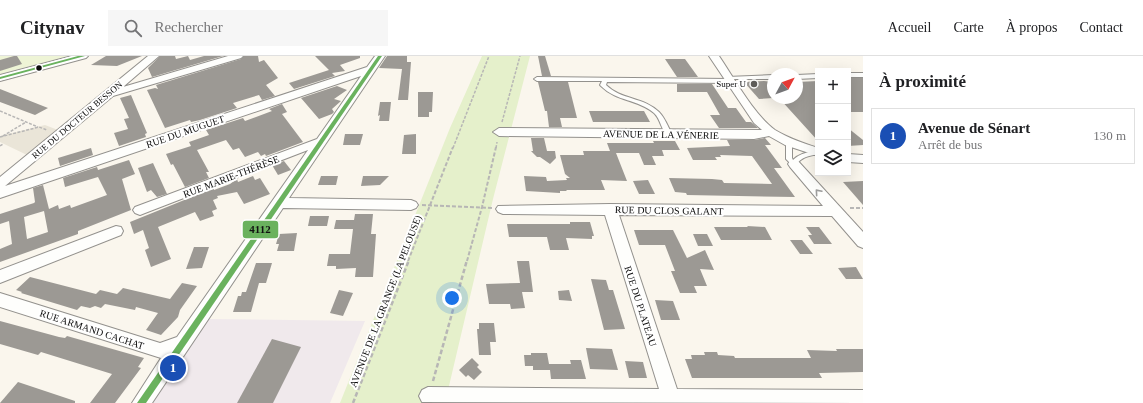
<!DOCTYPE html>
<html lang="fr">
<head>
<meta charset="utf-8">
<style>
	:root { --surface:#fff; --page:#f6f6f6; --text:#202124; --muted:#757577; --line:#e0e0e0; --accent:#5f5d5a }
	body { margin:0; font-family:Georgia,serif; background:var(--page); color:var(--text) }
	.controls { position:absolute; right:12px; top:12px; display:grid; overflow:hidden; border-radius:0px; box-shadow:0 4px 16px #0002 }
	.controls button { width:36px; height:36px; display:grid; place-items:center; padding:0; border:0; border-bottom:1px solid var(--line); background:var(--surface); color:var(--text); font:20px sans-serif }
	.compass { position:absolute; left:767px; top:12px; width:36px; height:36px; border-radius:50%; background:var(--surface); box-shadow:0 4px 16px #0002; rotate:49deg }
	.you { position:absolute; left:452px; top:242px; width:14px; height:14px; margin:-10px; border:3px solid #fff; border-radius:50%; background:#1a73e8; box-shadow:0 0 0 6px #1a73e833 }
	.badge { display:grid; place-items:center; width:26px; height:26px; border-radius:50%; background:var(--accent); color:#fff; font-size:13px; font-weight:700 }
	.pin { position:absolute; translate:-50% -50%; border:2px solid #fff; box-shadow:0 1px 4px #0006 }
	.list { margin:0; padding:0; list-style:none }
	h2 { display:flex; justify-content:space-between; align-items:center; height:52px; margin:0; padding:0 16px; font-size:17px }
	h2 small { font-size:13px; font-weight:400; color:var(--muted) }
	.list li { display:grid; grid-template-columns:26px 1fr auto; gap:12px; align-items:center; box-sizing:border-box; height:56px; margin:0 8px 8px; padding:0 8px; border:1px solid var(--line); border-radius:0px }
	.list b { display:block; font-size:15px; white-space:nowrap }
	.list p { margin:0; font-size:13px; white-space:nowrap; color:var(--muted) }
	.list em { font-size:13px; font-style:normal; color:var(--muted) }
	.icon { flex:none; width:22px; height:22px; fill:none; stroke:currentColor; stroke-width:2; stroke-linecap:round; stroke-linejoin:round }
	.map { position:relative; flex:none; width:863px; height:347px; overflow:hidden }
	header { display:flex; align-items:center; gap:24px; box-sizing:border-box; height:56px; padding:0 20px; background:var(--surface); border-bottom:1px solid var(--line) }
	header strong { font-size:19px }
	nav { display:flex; gap:22px; margin-inline-start:auto; font-size:14px }
	.search { width:280px; height:36px; background:var(--page); display:flex; align-items:center; gap:10px; box-sizing:border-box; padding:0 14px; border-radius:0px; color:var(--muted); font-size:15px }
	main { display:flex }
	aside { flex:1; background:var(--surface) }
	.map>svg:first-child { display:block }
	.industrial { fill:#f0e9ec }
	.green { fill:#e5f0cb }
	.pitch { fill:#eef4d6 }
	.plaza { fill:#eae5d8 }
	.building { fill:#9c9994; fill-rule:evenodd }
	.lines { fill:none; stroke-linecap:round; stroke-linejoin:round }
	.lane-casing { stroke:#93918d; stroke-width:2 }
	.street-casing { stroke:#93918d; stroke-width:2 }
	.path-far2 { stroke:#b7b6b5; stroke-width:1.5; stroke-dasharray:3 1.5; stroke-linecap:butt }
	.path-far1 { stroke:#b7b6b5; stroke-width:2; stroke-dasharray:4 2; stroke-linecap:butt }
	.path { stroke:#b7b6b5; stroke-width:2.5; stroke-dasharray:4.5 2.5; stroke-linecap:butt }
	.lane { fill:#fefefc; fill-rule:evenodd }
	.street { fill:#fefefc; fill-rule:evenodd }
	.bus-1-casing { stroke:#fff; stroke-width:3 }
	.bus-1 { fill:#6ab25e; fill-rule:evenodd }
	.oneway { stroke:#9d9d9c }
	.bus-dot { fill:#0b0b0b; stroke:#fff; stroke-width:1.5 }
	.poi-dot { fill:#5f5d5a; stroke:#fff; stroke-width:1.5 }
	.labels { text-anchor:middle; stroke-width:4; stroke-linejoin:round; paint-order:stroke }
	.far-poi-label { font-size:9px; fill:#0b0b0b; stroke:#fff; text-anchor:end }
	.far-street-label { font-size:9px; fill:#0b0b0b; stroke:#fff }
	.street-label { font-size:10px; fill:#0b0b0b; stroke:#fff }
	.line-badge { stroke:#fff; stroke-width:1.5 }
	.pale-badge-label { font-size:11px; text-anchor:middle; font-weight:bold; fill:#111 }
</style>
</head>
<body>
<header>
<strong>Citynav</strong>
<div class="search"><svg class="icon" aria-label="search" viewBox="0 0 24 24"><circle cx="10" cy="10" r="6"/><path d="M15 15l6 6"/></svg>Rechercher</div>
<nav><a>Accueil</a><a>Carte</a><a>À propos</a><a>Contact</a></nav>
</header>
<main>
<div class="map">
<svg width="863" height="347" viewBox="0 0 863 347">
	<rect width="100%" height="100%" fill="#faf6ed"/>
	<polygon class="industrial" points="209,263 365,265 330,347 152,347"/>
	<polygon class="green" points="482,0 530,0 493,143 445,347 340,347 450,72"/>
	<polygon class="pitch" points="0,0 69,0 0,18"/>
	<polygon class="plaza" points="45,69 58,74 27,99 0,86 0,80"/>
	<g class="building">
		<polygon points="14,0 17,0 22,8 0,15 0,4"/>
		<polygon points="106,0 142,0 117,10 91,9"/>
		<polygon points="160,0 175,0 176,3 188,0 190,4 204,0 223,0 152,21 148,12"/>
		<polygon points="244,0 258,0 259,6 264,4 278,22 266,29 275,40 262,44 259,39 233,47 237,52 200,64 191,66 190,64 165,72 147,34 155,32 158,33 156,29 241,3"/>
		<polygon points="315,0 360,0 360,2 340,9 345,15 332,17 335,20 294,33 289,27 329,14"/>
		<polygon points="387,0 407,0 407,6 411,6 408,44 398,44 402,13 379,12"/>
		<polygon points="538,0 545,0 551,20 542,20"/>
		<polygon points="665,3 685,3 698,21 677,21"/>
		<rect x="848" y="22" width="15" height="34"/>
		<polygon points="764,25 773,26 773,42 759,43 744,26"/>
		<polygon points="818,25 818,85 779,42 797,42 797,26"/>
		<polygon points="538,26 568,26 577,62 560,62 562,71 549,71 547,55 545,55"/>
		<polygon points="677,28 712,28 728,52 736,52 746,66 751,66 758,72 719,72 710,59 720,59 707,36 677,36"/>
		<polygon points="337,30 347,34 334,43 341,45 332,53 334,56 332,58 319,63 301,42"/>
		<polygon points="0,33 48,52 35,59 0,46"/>
		<polygon points="418,36 433,36 432,56 429,56 429,61 418,61"/>
		<polygon points="131,39 147,77 145,78 146,81 119,90 114,77 128,73 124,63 129,62 120,42"/>
		<polygon points="380,46 391,46 389,65 379,65 380,59 378,60"/>
		<polygon points="282,48 287,56 282,58 303,86 266,100 265,98 261,100 258,96 245,101 239,92 233,94 226,84 197,94 209,116 206,116 209,122 185,131 173,108 171,109 166,98 191,90 189,86 209,79 206,74 243,62 245,65 272,55 269,53"/>
		<polygon points="589,55 644,55 650,66 593,66"/>
		<polygon points="848,72 863,84 863,89 848,90"/>
		<polygon points="345,78 363,78 360,89 343,89"/>
		<polygon points="416,78 416,98 402,98 404,79"/>
		<polygon points="531,82 544,82 547,95 555,95 556,102 550,108 540,101 537,101 531,95 533,95"/>
		<polygon points="765,82 771,89 765,89 782,112 774,112 795,141 687,139 686,137 675,136 669,122 712,123 722,124 724,127 772,128 752,100 720,99 721,101 715,101 717,104 693,104 687,92 730,90 727,84 754,84"/>
		<polygon points="653,85 675,85 680,94 662,94 664,100 652,100 656,109 644,109 639,97 616,97 627,125 601,124 605,134 566,134 567,135 560,135 560,137 526,135 524,120 546,121 547,125 567,124 566,122 570,122 565,118 560,99 584,99 583,95 610,95 607,87 654,87"/>
		<polygon points="91,92 93,99 60,110 58,102"/>
		<path d="M129,104L135,118L122,123L131,154L78,175V178L0,206V193L12,188L9,165L0,168V158L34,147L35,146L33,132L43,129L49,153L58,149L59,153L70,149L71,152L107,139L98,121L65,131L63,122L97,111L98,114ZM44,155L48,176L27,183L24,161Z"/>
		<polygon points="284,105 291,114 278,119 272,109"/>
		<polygon points="153,107 167,138 157,141 151,134 147,136 138,112"/>
		<polygon points="253,120 255,124 260,122 270,138 244,148 237,136 217,140 218,142 213,144 217,153 212,155 214,160 200,165 195,156 158,171 171,203 151,211 145,194 149,192 143,174 134,178 130,166 214,132 214,134 230,128 237,123 238,126"/>
		<polygon points="321,120 338,120 336,129 318,129"/>
		<polygon points="363,120 389,120 380,129 361,130"/>
		<polygon points="648,124 655,138 639,138 633,125"/>
		<polygon points="863,125 863,149 843,126"/>
		<polygon points="355,158 373,158 371,178 376,178 373,221 355,221 356,212 336,213 336,210 327,210 329,198 350,198 353,173 334,173 336,164 354,164"/>
		<polygon points="310,160 329,160 327,170 308,170"/>
		<polygon points="570,166 590,166 594,180 592,180 592,183 566,182 569,194 550,194 547,181 509,181 507,168 570,168"/>
		<polygon points="747,170 765,171 772,184 721,184 714,171 748,171"/>
		<polygon points="806,171 819,171 832,188 814,188 808,179 812,179"/>
		<polygon points="634,174 673,174 687,202 705,194 714,214 700,213 707,230 694,230 697,237 680,237 671,215 675,215 665,189 639,189"/>
		<polygon points="297,177 294,195 277,195 279,188 276,188 279,178"/>
		<polygon points="693,178 707,178 713,190 698,190"/>
		<polygon points="790,184 802,184 813,198 800,198"/>
		<polygon points="194,191 209,191 202,212 186,213"/>
		<polygon points="517,205 529,205 533,236 522,236 525,252 511,253 510,248 489,248 486,228 520,227"/>
		<polygon points="256,207 272,207 266,227 259,227 251,256 233,256 238,240 241,240 242,236 246,236"/>
		<polygon points="856,211 863,223 846,223 838,212"/>
		<polygon points="30,221 96,238 100,234 117,238 123,232 170,243 182,227 197,230 180,254 178,261 161,279 146,274 158,257 136,251 135,254 105,248 101,252 95,250 90,252 81,250 77,254 21,237 22,236 16,234"/>
		<polygon points="591,223 606,224 609,234 613,234 625,273 604,274"/>
		<polygon points="339,234 353,237 343,260 330,257"/>
		<polygon points="569,234 572,245 559,244 558,235"/>
		<polygon points="655,244 673,245 680,264 661,264"/>
		<polygon points="0,265 59,281 65,282 67,280 144,302 138,311 141,312 115,347 90,347 112,318 41,296 38,299 0,288"/>
		<polygon points="479,267 494,267 496,286 490,286 491,299 479,299 477,273 479,273"/>
		<polygon points="272,283 301,291 273,347 237,347"/>
		<polygon points="586,292 612,293 618,314 590,313"/>
		<polygon points="836,293 863,293 863,316 819,317 822,322 692,322 685,303 692,303 691,299 705,299 704,296 717,296 718,299 734,300 735,302 811,302 807,294 837,295"/>
		<polygon points="531,297 547,297 549,308 571,308 570,304 581,304 586,323 551,323 550,314 533,314 533,310 525,310 524,299 531,299"/>
		<polygon points="472,302 479,309 477,311 482,316 474,324 468,319 466,321 459,314"/>
		<polygon points="625,305 643,306 647,322 629,322"/>
		<polygon points="18,326 75,345 75,347 0,347"/>
	</g>
	<g class="lines">
		<g class="lane-casing">
			<g id="lane">
				<rect x="848" y="17" width="15" height="4"/>
				<polygon points="818,18 818,22 797,23 797,19"/>
				<path d="M773,19V23H731L734,25L731,27L607,26L606,29C621,44 644,41 659,56C665,62 668,71 672,78L669,80C661,76 661,63 654,57C638,43 617,46 601,30L600,29L602,25H537L534,23L537,21L729,23L726,22L727,21Z"/>
				<path d="M789,84L792,86V102L793,104C800,97 809,96 818,94V98C809,100 801,101 796,109H792L786,103V86Z"/>
			</g>
		</g>
		<g class="street-casing">
			<g id="street">
				<polygon points="72,0 88,0 86,2 0,25 0,19"/>
				<polygon points="148,0 159,0 123,31 228,0 243,0 241,2 113,40 5,130 367,11 375,0 385,0 289,142 411,144 416,146 418,149 416,152 411,154 283,152 152,347 132,347 161,302 0,251 0,237 160,287 177,281 308,94 145,157 140,159 135,157 133,154 135,151 317,83 361,20 0,142 0,121"/>
				<path d="M709,0H719C734,22 754,59 775,74C788,82 803,87 818,92V100L785,89L769,80L754,83L499,80L493,76L499,72L762,74L754,67Z"/>
				<polygon points="848,98 863,99 863,107 848,106"/>
				<polygon points="794,104 798,105 863,176 863,192 858,190 832,160 619,159 677,333 863,334 863,347 422,346 419,340 422,334 428,331 659,333 605,159 503,158 498,156 496,153 498,150 610,148 823,150 790,111 788,108 790,105"/>
				<polygon points="116,170 121,171 123,175 121,179 0,227 0,214"/>
			</g>
		</g>
		<g class="path-far2">
			<polyline points="0,55 38,71"/>
			<polyline points="502,66 520,0"/>
			<polyline points="3,80 26,66"/>
			<polyline points="0,81 39,71 47,74"/>
			<polyline points="0,90 3,88"/>
			<polyline points="453,92 489,0"/>
			<polyline points="496,92 497,86"/>
		</g>
		<g class="path-far1">
			<polyline points="422,149 492,152"/>
			<polyline points="850,152 863,152"/>
			<polyline points="408,205 453,91"/>
			<polyline points="467,205 482,151 496,91"/>
		</g>
		<g class="path">
			<polyline points="433,325 467,204"/>
			<polyline points="353,347 409,204"/>
		</g>
		<use href="#lane" class="lane"/>
		<use href="#street" class="street"/>
		<g class="bus-1-casing">
			<g id="bus-1">
				<polygon points="78,0 85,0 0,23 0,21"/>
				<polygon points="378,0 382,0 146,347 137,347"/>
			</g>
		</g>
		<use href="#bus-1" class="bus-1"/>
	</g>
	<defs><path id="oneway-chevron" d="M-2-3.5L2.5 0L-2 3.5" fill="none" stroke-width="1.6" stroke-linecap="round" stroke-linejoin="round"/></defs>
	<use class="oneway" href="#oneway-chevron" transform="translate(818 136) rotate(-131)"/>
	<circle class="bus-dot" cx="39" cy="12" r="3.5"/>
	<circle class="poi-dot" cx="754" cy="28" r="4"/>
	<g class="labels">
		<g class="far-poi-label">
			<text x="746" y="31">Super U</text>
		</g>
		<g class="far-street-label">
			<text transform="translate(77 64) rotate(-40)" y="3">RUE DU DOCTEUR BESSON</text>
		</g>
		<g class="street-label">
			<text transform="translate(185 75) rotate(-19)" y="4">RUE DU MUGUET</text>
			<text transform="translate(661 78) rotate(1)" y="4">AVENUE DE LA VÉNERIE</text>
			<text transform="translate(231 120) rotate(-21)" y="4">RUE MARIE-THÉRÈSE</text>
			<text transform="translate(669 154) rotate(1)" y="4">RUE DU CLOS GALANT</text>
			<text transform="translate(385 245) rotate(-69)" y="4">AVENUE DE LA GRANGE (LA PELOUSE)</text>
			<text transform="translate(641 250) rotate(72)" y="4">RUE DU PLATEAU</text>
			<text transform="translate(92 273) rotate(18)" y="4">RUE ARMAND CACHAT</text>
		</g>
	</g>
	<rect class="line-badge" x="242" y="164" width="37" height="19" rx="4" fill="#6ab25e"/>
	<g class="pale-badge-label">
		<text x="260" y="177">4112</text>
	</g>
</svg>
<div class="controls">
<button>+</button>
<button>−</button>
<button><svg class="icon" aria-label="layers" viewBox="0 0 24 24"><path d="M12 4l9 5-9 5-9-5zM3 14l9 5 9-5"/></svg></button>
</div>
<svg class="compass" viewBox="-18 -18 36 36"><path d="M0-13l5 13h-10z" fill="#e53935"/><path d="M0 13l5-13h-10z" fill="#757577"/></svg>
<div class="you"></div>
<div class="pin badge" style="left:173px;top:312px;background:#1a4fb4">1</div>
</div>
<aside>
<h2>À proximité<small></small></h2>
<ul class="list">
<li><span class="badge" style="background:#1a4fb4">1</span><div><b>Avenue de Sénart</b><p>Arrêt de bus</p></div><em>130 m</em></li>
</ul>
</aside>
</main>
</body>
</html>
